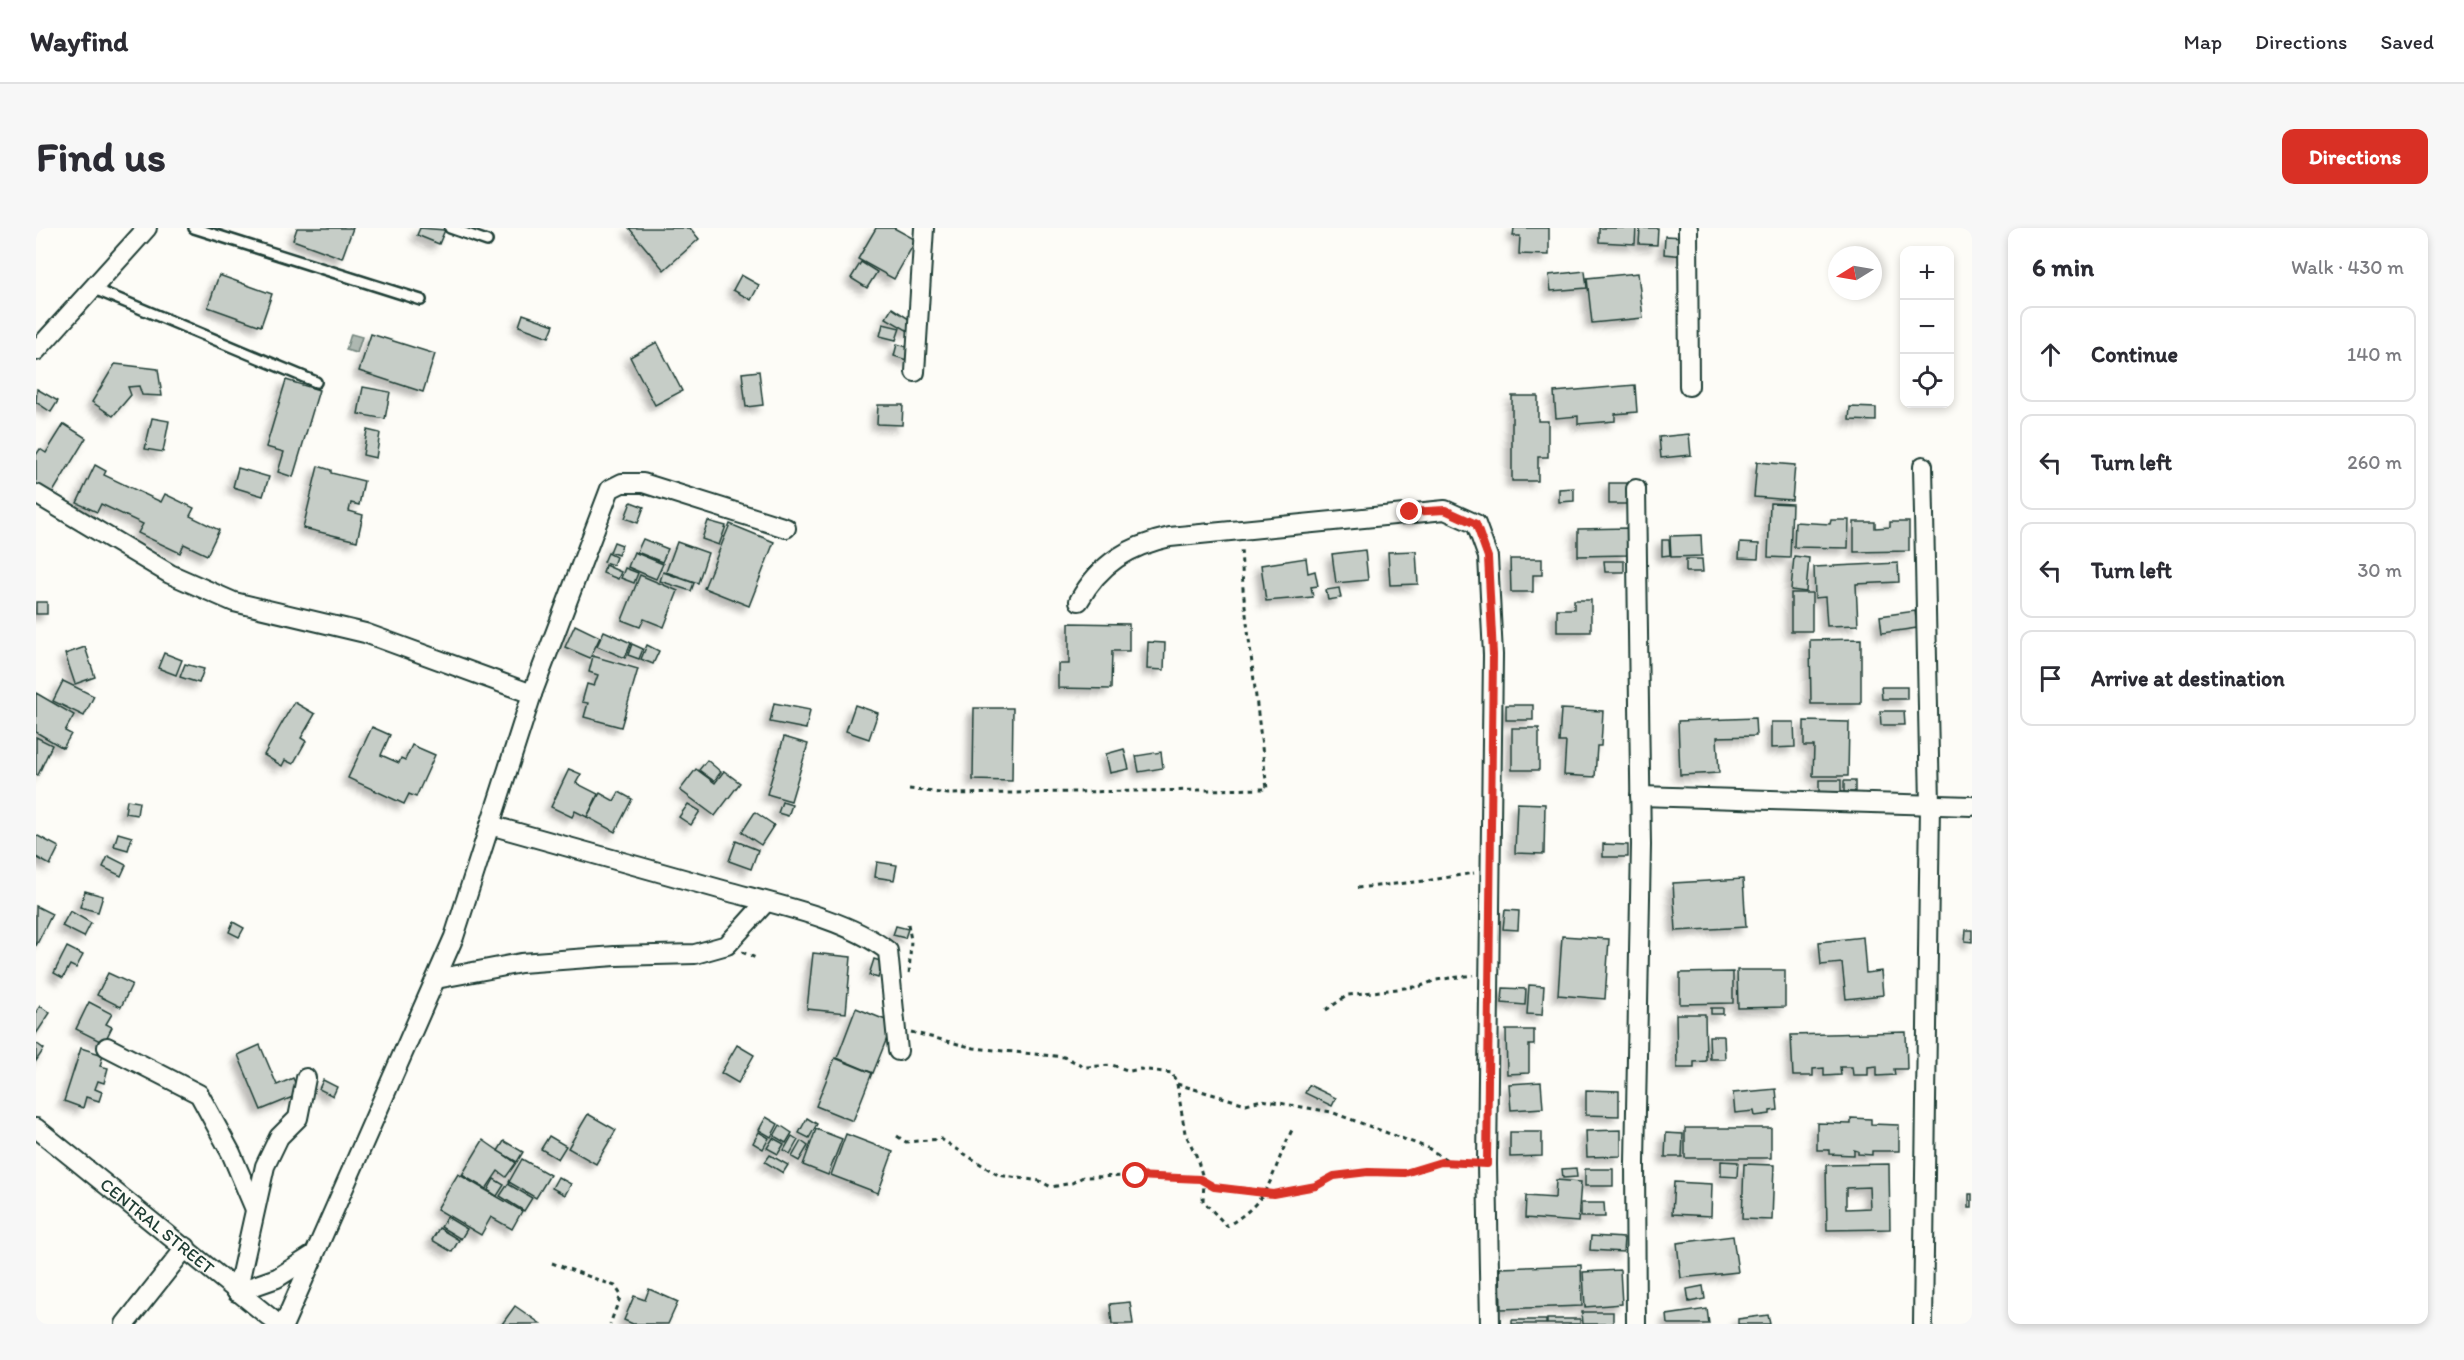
<!DOCTYPE html>
<html lang="en">
<head>
<meta charset="utf-8">
<style>
	:root { --surface:#fff; --page:#f7f7f7; --text:#2b2b33; --muted:#7c7c81; --line:#e1e1e2; --accent:#d93025 }
	body { margin:0; font-family:Itim,sans-serif; background:var(--page); color:var(--text) }
	.controls { position:absolute; right:18px; top:18px; display:grid; overflow:hidden; border-radius:12px; box-shadow:0 3px 9px #0003 }
	.controls button { width:54px; height:54px; display:grid; place-items:center; padding:0; border:0; border-bottom:2px solid var(--line); background:var(--surface); color:var(--text); font:30px sans-serif }
	.compass { position:absolute; left:1792px; top:18px; width:54px; height:54px; border-radius:50%; background:var(--surface); box-shadow:0 3px 9px #0003; rotate:259deg }
	.stop { position:absolute; width:18px; height:18px; margin:-14px; border:4px solid #d93025; border-radius:50%; background:#fff }
	.stop.end { background:#d93025; border-color:#fff; box-shadow:0 2px 6px #0008 }
	.list { margin:0; padding:0; list-style:none }
	h2 { display:flex; justify-content:space-between; align-items:center; height:78px; margin:0; padding:0 24px; font-size:26px }
	h2 small { font-size:20px; font-weight:400; color:var(--muted) }
	.list li { display:grid; grid-template-columns:39px 1fr auto; gap:18px; align-items:center; box-sizing:border-box; height:96px; margin:0 12px 12px; padding:0 12px; border:2px solid var(--line); border-radius:12px }
	.list b { display:block; font-size:22px; white-space:nowrap }
	.list em { font-size:20px; font-style:normal; color:var(--muted) }
	.icon { flex:none; width:33px; height:33px; fill:none; stroke:currentColor; stroke-width:2; stroke-linecap:round; stroke-linejoin:round }
	.map { position:relative; flex:none; width:1936px; height:1096px; overflow:hidden; border-radius:12px }
	header { display:flex; align-items:center; gap:36px; box-sizing:border-box; height:84px; padding:0 30px; background:var(--surface); border-bottom:2px solid var(--line) }
	header strong { font-size:28px }
	nav { display:flex; gap:33px; margin-inline-start:auto; font-size:21px }
	.intro { display:flex; align-items:center; justify-content:space-between; box-sizing:border-box; height:144px; padding:0 36px }
	h1 { margin:0; font-size:42px }
	.button { padding:15px 27px; border-radius:12px; background:var(--accent); color:#fff; font-size:21px; font-weight:700 }
	main { display:flex; gap:36px; padding:0 36px }
	aside { flex:1; background:var(--surface); border-radius:12px; box-shadow:0 3px 9px #0003 }
	.map>svg:first-child { display:block }
	.water { fill:#aeb8b1; stroke:#75877f; stroke-width:1.5 }
	.building { fill:#c6cdc7; stroke:#1f3d34; stroke-width:1.5; fill-rule:evenodd; filter:url(#shadow) }
	.lines { fill:none; stroke-linecap:round; stroke-linejoin:round }
	.lane-casing { stroke:#1f3d34; stroke-width:14 }
	.street-casing { stroke:#1f3d34; stroke-width:22 }
	.path { stroke:#1f3d34; stroke-width:3; stroke-dasharray:4.5 4.5; stroke-linecap:butt }
	.lane { stroke:#fdfcf7; stroke-width:9 }
	.street { stroke:#fdfcf7; stroke-width:18 }
	.route { stroke:#d93025; stroke-width:8 }
	.labels { text-anchor:middle; stroke-width:6; stroke-linejoin:round; paint-order:stroke }
	.street-label { font-size:18px; fill:#1f3d34; stroke:#fdfcf7 }
</style>
</head>
<body>
<header>
<strong>Wayfind</strong>
<nav><a>Map</a><a>Directions</a><a>Saved</a></nav>
</header>
<div class="intro"><h1>Find us</h1><a class="button">Directions</a></div>
<main>
<div class="map">
<svg width="1936" height="1096" viewBox="0 0 1936 1096">
	<defs>
		<filter id="shadow"><feDropShadow dx="-5.5" dy="5.5" stdDeviation="3" flood-color="#0004"/></filter>
	</defs>
	<rect width="100%" height="100%" fill="#fdfcf7"/>
	<filter id="ink" filterUnits="userSpaceOnUse"><feTurbulence type="fractalNoise" baseFrequency=".0167" numOctaves="2"/><feDisplacementMap in="SourceGraphic" scale="12" xChannelSelector="R" yChannelSelector="G"/><feConvolveMatrix kernelMatrix="1 2 1 2 8 2 1 2 1" color-interpolation-filters="sRGB"/></filter>
	<g filter="url(#ink)">
		<polygon class="water" points="315,106 326,109 321,125 310,122"/>
		<g class="building">
			<polygon points="261,0 317,0 306,30 257,12"/>
			<polygon points="384,0 409,2 403,16 381,7"/>
			<polygon points="593,0 654,0 663,11 628,42"/>
			<polygon points="840,0 858,0 880,12 858,51 822,31"/>
			<polygon points="1478,0 1513,0 1513,27 1483,26 1484,8 1477,8"/>
			<polygon points="1563,0 1600,0 1599,16 1563,14"/>
			<polygon points="1604,0 1622,0 1621,17 1603,16"/>
			<polygon points="1629,8 1649,9 1648,28 1628,26"/>
			<polygon points="825,34 841,44 831,60 815,50"/>
			<polygon points="1549,43 1551,60 1515,63 1513,47"/>
			<polygon points="1602,45 1607,90 1556,95 1551,50"/>
			<polygon points="183,47 236,66 225,98 172,79"/>
			<polygon points="705,47 723,57 715,72 697,62"/>
			<polygon points="856,80 879,95 874,104 850,90"/>
			<polygon points="487,86 518,97 513,109 483,98"/>
			<polygon points="847,96 864,100 860,112 844,108"/>
			<polygon points="335,106 399,126 387,164 323,143"/>
			<polygon points="621,114 646,163 619,177 594,129"/>
			<polygon points="861,116 878,121 874,133 858,128"/>
			<polygon points="79,136 122,141 126,168 106,167 103,158 92,159 95,167 77,188 56,174"/>
			<polygon points="723,143 727,177 710,179 706,145"/>
			<polygon points="250,152 283,162 257,249 242,244 248,224 230,219"/>
			<polygon points="1599,157 1601,184 1579,186 1579,193 1542,196 1542,188 1520,190 1518,164"/>
			<polygon points="327,159 354,164 349,191 322,186"/>
			<polygon points="1,161 22,173 15,184 0,174"/>
			<polygon points="1476,168 1502,168 1502,193 1512,193 1512,229 1502,229 1502,253 1476,253"/>
			<polygon points="842,177 867,177 866,197 841,196"/>
			<polygon points="1814,179 1840,180 1840,193 1813,192"/>
			<polygon points="116,190 133,193 127,224 109,221"/>
			<polygon points="28,196 50,210 14,269 0,261 0,227 4,221 10,225"/>
			<polygon points="331,202 344,205 340,230 327,227"/>
			<polygon points="1653,206 1655,227 1625,230 1623,209"/>
			<polygon points="1721,234 1759,237 1756,272 1718,269"/>
			<polygon points="59,237 70,243 68,247 125,274 129,266 158,280 154,288 183,302 171,327 148,316 144,325 102,305 107,296 65,276 61,284 41,275"/>
			<polygon points="282,238 295,242 295,245 328,253 323,277 315,275 313,283 327,287 321,313 267,300"/>
			<polygon points="202,240 233,249 227,268 197,259"/>
			<rect x="1573" y="255" width="22" height="21"/>
			<polygon points="1538,260 1538,273 1523,274 1523,261"/>
			<polygon points="595,274 608,279 602,295 589,290"/>
			<polygon points="1734,275 1756,276 1754,330 1732,329"/>
			<polygon points="1795,292 1813,292 1812,320 1758,319 1759,294 1794,296"/>
			<polygon points="672,293 690,298 683,317 666,311"/>
			<polygon points="1818,294 1839,294 1839,300 1854,299 1854,294 1873,294 1873,323 1818,324"/>
			<polygon points="694,296 738,314 713,378 668,360"/>
			<polygon points="1592,300 1592,327 1542,328 1542,301"/>
			<polygon points="1665,307 1666,328 1635,329 1634,308"/>
			<polygon points="607,311 632,321 626,334 601,324"/>
			<polygon points="1626,312 1633,312 1634,327 1626,328"/>
			<polygon points="578,314 586,317 582,327 574,324"/>
			<polygon points="641,314 672,325 662,355 630,344"/>
			<polygon points="1704,315 1723,316 1722,331 1703,330"/>
			<polygon points="1329,322 1332,352 1300,355 1296,326"/>
			<polygon points="1380,323 1382,356 1354,357 1352,324"/>
			<polygon points="598,324 627,336 620,351 592,339"/>
			<polygon points="572,325 580,329 577,337 568,334"/>
			<polygon points="1758,328 1773,330 1770,364 1755,362"/>
			<polygon points="1270,330 1272,345 1279,343 1282,358 1275,359 1277,369 1230,373 1225,337"/>
			<polygon points="1474,331 1506,331 1506,347 1497,347 1497,364 1475,364"/>
			<polygon points="1650,331 1666,331 1667,344 1650,344"/>
			<polygon points="1568,333 1588,333 1588,344 1569,344"/>
			<polygon points="1862,335 1863,354 1820,356 1822,397 1791,398 1789,369 1779,370 1778,339"/>
			<polygon points="569,337 585,344 582,351 567,345"/>
			<polygon points="589,340 602,345 598,355 585,350"/>
			<polygon points="627,344 658,355 655,363 624,353"/>
			<polygon points="604,347 642,363 628,399 608,391 604,399 586,392"/>
			<polygon points="1303,360 1305,370 1292,372 1290,362"/>
			<rect x="1755" y="365" width="21" height="38"/>
			<polygon points="1538,372 1555,372 1555,404 1521,404 1521,381 1538,381"/>
			<rect x="0" y="374" width="11" height="12"/>
			<polygon points="1879,383 1881,400 1846,405 1844,388"/>
			<polygon points="1033,395 1093,396 1093,423 1076,423 1075,461 1022,460 1022,436 1033,436"/>
			<polygon points="539,397 564,409 554,430 529,419"/>
			<polygon points="568,403 595,415 589,430 561,418"/>
			<polygon points="1825,411 1825,476 1775,476 1774,412"/>
			<polygon points="1112,414 1129,415 1128,442 1111,441"/>
			<polygon points="596,416 607,421 603,431 592,427"/>
			<polygon points="611,417 623,423 617,436 605,431"/>
			<polygon points="49,419 59,449 39,456 29,426"/>
			<polygon points="128,425 146,432 140,447 122,440"/>
			<polygon points="557,428 602,441 585,499 548,489 552,475 546,474 551,456 558,458 562,447 553,444"/>
			<polygon points="149,436 168,441 163,455 144,449"/>
			<polygon points="27,453 58,468 48,488 17,473"/>
			<polygon points="1845,459 1871,459 1871,471 1846,471"/>
			<polygon points="0,465 38,487 29,503 35,506 27,520 0,504"/>
			<polygon points="258,474 279,486 265,510 270,513 257,536 249,532 246,538 228,527"/>
			<polygon points="738,475 774,482 770,501 734,494"/>
			<polygon points="819,477 842,485 833,511 810,503"/>
			<rect x="1470" y="477" width="27" height="15"/>
			<polygon points="938,480 977,480 976,553 937,552"/>
			<polygon points="1525,481 1567,483 1565,518 1561,518 1559,549 1528,547 1530,514 1523,514"/>
			<polygon points="1844,483 1868,483 1869,497 1845,497"/>
			<polygon points="1719,490 1720,508 1681,509 1683,545 1644,547 1642,493"/>
			<polygon points="1768,493 1813,494 1812,548 1777,548 1778,518 1768,518"/>
			<polygon points="1735,494 1758,494 1759,519 1735,520"/>
			<polygon points="336,499 354,507 345,527 363,535 365,530 369,532 376,517 399,527 380,569 373,566 368,576 312,550"/>
			<rect x="1476" y="500" width="27" height="42"/>
			<polygon points="0,509 16,517 2,547 0,547"/>
			<polygon points="748,509 772,516 755,573 731,566"/>
			<polygon points="1088,521 1093,541 1074,545 1070,526"/>
			<polygon points="1125,524 1127,540 1103,544 1100,528"/>
			<polygon points="671,532 685,544 678,553 663,542"/>
			<polygon points="533,541 545,546 540,555 562,566 551,589 539,583 536,589 515,579"/>
			<polygon points="660,541 679,555 688,543 704,555 679,588 644,562"/>
			<rect x="1783" y="552" width="22" height="12"/>
			<rect x="1808" y="553" width="11" height="11"/>
			<polygon points="583,564 596,571 579,604 551,589 564,565 578,573"/>
			<polygon points="91,572 103,574 101,587 89,585"/>
			<polygon points="746,574 756,577 752,588 742,585"/>
			<polygon points="1481,575 1509,576 1508,626 1479,625"/>
			<polygon points="652,576 664,583 655,597 643,589"/>
			<polygon points="719,584 738,597 725,617 706,604"/>
			<polygon points="82,605 96,609 92,622 78,618"/>
			<polygon points="0,607 23,619 14,637 0,629"/>
			<polygon points="700,613 722,622 715,641 693,633"/>
			<polygon points="1567,616 1592,617 1592,629 1567,629"/>
			<polygon points="72,628 90,637 85,648 67,639"/>
			<polygon points="841,634 861,637 858,652 839,649"/>
			<polygon points="1707,651 1710,699 1640,703 1637,655"/>
			<polygon points="49,663 67,668 62,684 44,679"/>
			<polygon points="0,678 16,686 0,718"/>
			<polygon points="1469,682 1483,683 1482,702 1467,701"/>
			<polygon points="34,683 55,695 48,709 26,698"/>
			<polygon points="197,694 208,700 203,709 193,704"/>
			<polygon points="860,698 872,701 869,710 857,707"/>
			<polygon points="1930,702 1936,702 1936,714 1929,713"/>
			<polygon points="1526,708 1573,711 1569,771 1522,767"/>
			<polygon points="1827,709 1830,745 1845,743 1847,767 1810,771 1806,735 1785,737 1783,714"/>
			<polygon points="31,719 47,727 40,740 34,737 27,750 18,745"/>
			<polygon points="777,725 815,729 810,785 771,781"/>
			<polygon points="838,731 847,734 842,750 833,747"/>
			<polygon points="1701,742 1749,742 1749,779 1702,780"/>
			<polygon points="1697,744 1697,775 1644,776 1644,745"/>
			<polygon points="72,745 96,756 85,779 61,767"/>
			<polygon points="1493,757 1508,758 1506,787 1491,786"/>
			<polygon points="1467,760 1490,761 1489,777 1466,775"/>
			<polygon points="53,774 76,786 70,796 76,799 68,815 40,801"/>
			<polygon points="4,778 14,785 0,806 0,784"/>
			<polygon points="820,780 857,795 837,845 801,830"/>
			<rect x="1675" y="780" width="12" height="6"/>
			<polygon points="1640,786 1669,786 1670,833 1658,834 1658,840 1641,840"/>
			<polygon points="1470,802 1498,802 1498,817 1493,817 1493,845 1471,846"/>
			<polygon points="1870,804 1871,841 1858,841 1859,847 1841,848 1841,838 1832,839 1832,847 1817,847 1816,839 1804,839 1805,847 1788,848 1788,840 1777,841 1777,848 1757,848 1755,807"/>
			<polygon points="1673,808 1688,808 1689,831 1674,831"/>
			<polygon points="0,815 8,821 0,833"/>
			<polygon points="224,817 241,857 257,850 264,866 225,882 202,827"/>
			<polygon points="701,817 718,827 702,855 685,845"/>
			<polygon points="45,820 67,827 64,838 72,840 68,855 62,853 59,861 66,864 63,873 50,869 47,880 28,873"/>
			<polygon points="799,830 836,845 817,893 780,878"/>
			<polygon points="287,852 301,859 297,868 283,861"/>
			<polygon points="1505,854 1507,880 1475,882 1473,856"/>
			<polygon points="1273,857 1300,870 1296,878 1269,865"/>
			<polygon points="1740,861 1742,882 1734,883 1734,886 1719,888 1718,883 1699,885 1697,865"/>
			<polygon points="1550,862 1583,863 1583,888 1550,887"/>
			<polygon points="552,886 580,902 560,936 532,920"/>
			<polygon points="730,889 742,896 735,909 723,902"/>
			<polygon points="771,890 781,896 773,910 763,905"/>
			<polygon points="1815,890 1835,891 1835,896 1863,897 1863,923 1836,923 1836,927 1822,926 1822,923 1818,922 1818,927 1793,926 1793,922 1781,922 1781,895 1815,896"/>
			<polygon points="744,897 756,905 750,915 738,908"/>
			<rect x="1649" y="900" width="86" height="30"/>
			<polygon points="780,901 806,911 792,947 767,937"/>
			<polygon points="1585,902 1585,928 1551,929 1550,903"/>
			<polygon points="723,904 733,910 727,921 717,915"/>
			<polygon points="1474,904 1506,904 1506,928 1474,929"/>
			<polygon points="1630,905 1647,906 1646,929 1629,929"/>
			<polygon points="810,906 857,924 842,965 795,947"/>
			<polygon points="513,908 530,918 522,931 505,921"/>
			<polygon points="756,908 762,912 754,926 748,922"/>
			<polygon points="737,910 748,916 742,926 731,920"/>
			<polygon points="447,912 480,935 470,949 462,943 450,961 426,947"/>
			<polygon points="468,913 487,924 481,934 462,923"/>
			<polygon points="765,913 772,918 763,933 756,929"/>
			<polygon points="734,927 752,937 747,945 729,934"/>
			<polygon points="486,931 514,947 500,970 473,954"/>
			<polygon points="1685,933 1702,934 1701,949 1685,948"/>
			<polygon points="1708,936 1738,937 1736,992 1706,991"/>
			<path d="M1853,936L1854,1001L1791,1002L1790,937ZM1833,959L1834,980L1810,981V960Z"/>
			<polygon points="1540,940 1541,949 1527,950 1526,941"/>
			<rect x="1549" y="941" width="28" height="17"/>
			<polygon points="422,946 486,983 476,1001 455,989 445,1007 401,981"/>
			<polygon points="522,949 535,956 529,967 516,960"/>
			<polygon points="458,951 468,957 461,968 452,962"/>
			<polygon points="1520,952 1545,954 1542,994 1489,990 1490,968 1519,970"/>
			<polygon points="1638,954 1676,956 1675,988 1636,986"/>
			<polygon points="472,956 496,970 488,983 464,968"/>
			<rect x="1933" y="966" width="3" height="14"/>
			<polygon points="1545,975 1568,975 1569,989 1545,989"/>
			<polygon points="411,989 431,1001 425,1011 405,999"/>
			<polygon points="403,1000 423,1012 416,1024 396,1012"/>
			<polygon points="1555,1008 1588,1010 1587,1024 1554,1022"/>
			<polygon points="1697,1008 1702,1044 1645,1050 1641,1015"/>
			<polygon points="1545,1037 1546,1078 1465,1081 1464,1040"/>
			<polygon points="1584,1042 1586,1076 1549,1079 1547,1044"/>
			<polygon points="1667,1058 1669,1071 1653,1074 1651,1061"/>
			<polygon points="613,1061 642,1074 632,1096 597,1096 588,1092 598,1068 609,1072"/>
			<polygon points="1094,1074 1097,1096 1076,1096 1074,1076"/>
			<polygon points="479,1078 505,1096 466,1096"/>
			<polygon points="1671,1081 1673,1096 1632,1096 1631,1087"/>
			<polygon points="1546,1084 1577,1084 1577,1096 1547,1096"/>
			<polygon points="1732,1087 1734,1096 1702,1096 1702,1091"/>
			<rect x="1511" y="1091" width="33" height="5"/>
			<rect x="1476" y="1092" width="34" height="4"/>
		</g>
		<g class="lines">
			<g class="lane-casing">
				<g id="lane">
					<polyline points="158,0 385,72"/>
					<polyline points="414,0 451,13"/>
					<polyline points="56,60 280,154"/>
				</g>
			</g>
			<g class="street-casing">
				<g id="street">
					<polyline points="1652,0 1653,158"/>
					<polyline points="0,123 111,0"/>
					<polyline points="879,144 888,0"/>
					<polyline points="1887,238 1894,576 1887,1096"/>
					<polyline points="1600,261 1605,617 1599,935 1600,1096"/>
					<polyline points="0,266 134,346 198,374 329,405 496,466 418,709 248,1096"/>
					<path d="M1043,373C1064,335 1093,318 1134,309L1409,282L1440,296L1452,329L1457,427L1451,936L1454,1096"/>
					<polyline points="496,466 574,261 586,255 607,255 750,300"/>
					<polyline points="1604,568 1936,578"/>
					<path d="M454,597C532,619 609,640 687,662C738,676 812,691 852,723L862,823"/>
					<polyline points="400,751 485,735 579,728 659,726 691,717 730,674"/>
					<polyline points="71,819 163,866 195,925 218,979"/>
					<path id="s1" d="M0,900L242,1096"/>
					<polyline points="201,1064 229,938 243,909 262,890 270,850"/>
					<polyline points="201,1064 241,1050 277,1027"/>
					<polyline points="89,1096 150,1019"/>
				</g>
			</g>
			<g class="path">
				<polyline points="873,561 912,566 1231,561 1207,361 1205,318"/>
				<polyline points="1321,660 1389,653 1438,645"/>
				<polyline points="872,696 875,712 873,748"/>
				<polyline points="706,724 720,730"/>
				<polyline points="1290,782 1312,767 1385,758 1400,752 1437,747"/>
				<polyline points="875,804 938,820 1028,829 1050,839 1076,837 1094,843 1104,841 1136,845 1141,856 1210,876 1226,872 1295,884 1392,920 1414,934"/>
				<path d="M1141,856L1149,905L1160,927L1168,953L1167,973L1191,998C1238,970 1234,946 1256,902"/>
				<polyline points="861,908 870,914 905,911 962,947 1004,953 1015,959 1036,955 1047,949 1100,948 1164,951 1177,959 1237,966 1279,958 1298,948 1331,943 1369,945 1405,934 1434,935"/>
				<polyline points="516,1035 579,1058 585,1067 574,1096"/>
			</g>
			<use href="#lane" class="lane"/>
			<use href="#street" class="street"/>
		</g>
	</g>
	<g class="lines" filter="url(#ink)">
		<polyline class="route" points="1100,948 1164,951 1178,959 1237,966 1280,958 1298,948 1332,944 1369,945 1405,934 1451,936 1457,427 1452,329 1440,296 1409,282 1374,284"/>
	</g>
	<g class="labels">
		<g class="street-label">
			<text dy="6" stroke="none"><textPath href="#s1" startOffset="156">CENTRAL STREET</textPath></text>
		</g>
	</g>
</svg>
<div class="controls">
<button>+</button>
<button>−</button>
<button><svg class="icon" aria-label="locate" viewBox="0 0 24 24"><circle cx="12" cy="12" r="6"/><path d="M12 2v4M12 18v4M2 12h4M18 12h4"/></svg></button>
</div>
<svg class="compass" viewBox="-18 -18 36 36"><path d="M0-13l5 13h-10z" fill="#e53935"/><path d="M0 13l5-13h-10z" fill="#7c7c81"/></svg>
<div class="stop" style="left:1100px;top:948px"></div>
<div class="stop end" style="left:1374px;top:284px"></div>
</div>
<aside>
<h2>6 min<small>Walk · 430 m</small></h2>
<ul class="list">
<li><svg class="icon" aria-label="ahead" viewBox="0 0 24 24"><path d="M12 20V5M6 11l6-6 6 6"/></svg><div><b>Continue</b></div><em>140 m</em></li>
<li><svg class="icon" aria-label="left" viewBox="0 0 24 24"><path d="M17 20v-9H6M10 6l-5 5 5 5"/></svg><div><b>Turn left</b></div><em>260 m</em></li>
<li><svg class="icon" aria-label="left" viewBox="0 0 24 24"><path d="M17 20v-9H6M10 6l-5 5 5 5"/></svg><div><b>Turn left</b></div><em>30 m</em></li>
<li><svg class="icon" aria-label="arrive" viewBox="0 0 24 24"><path d="M6 21V4h12l-3 4 3 4H6"/></svg><div><b>Arrive at destination</b></div></li>
</ul>
</aside>
</main>
</body>
</html>
